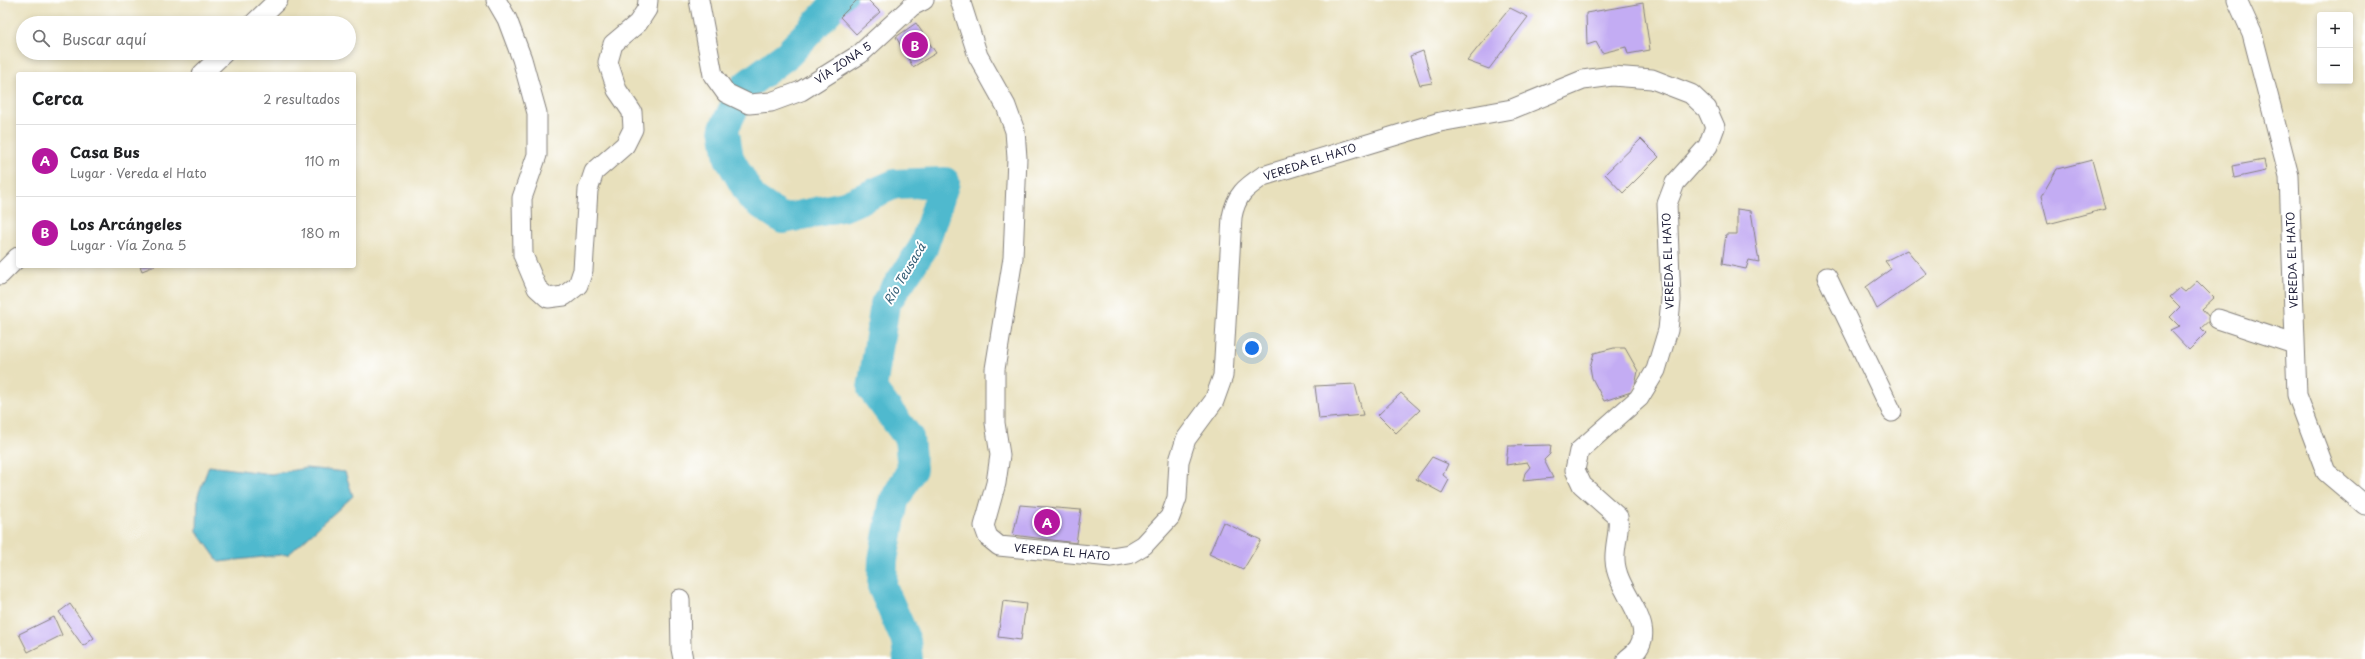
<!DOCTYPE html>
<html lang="es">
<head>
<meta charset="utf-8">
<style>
	:root { --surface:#fff; --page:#f2f2f2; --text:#202124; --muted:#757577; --line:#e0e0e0; --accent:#b5179e }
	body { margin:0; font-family:"Playpen Sans",sans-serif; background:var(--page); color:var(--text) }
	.controls { position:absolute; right:12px; top:12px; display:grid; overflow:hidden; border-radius:4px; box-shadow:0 2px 6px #0003 }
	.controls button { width:36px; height:36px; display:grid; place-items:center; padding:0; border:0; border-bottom:1px solid var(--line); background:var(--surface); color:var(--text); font:20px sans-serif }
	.you { position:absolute; left:1252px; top:348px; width:14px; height:14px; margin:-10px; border:3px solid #fff; border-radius:50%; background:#1a73e8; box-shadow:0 0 0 6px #1a73e833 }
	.badge { display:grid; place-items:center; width:26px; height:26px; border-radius:50%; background:var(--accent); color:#fff; font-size:13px; font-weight:700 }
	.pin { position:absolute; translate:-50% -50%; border:2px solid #fff; box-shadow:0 1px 4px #0006 }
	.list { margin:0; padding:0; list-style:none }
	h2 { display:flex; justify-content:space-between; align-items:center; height:52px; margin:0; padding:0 16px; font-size:17px }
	h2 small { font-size:13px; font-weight:400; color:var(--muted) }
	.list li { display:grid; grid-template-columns:26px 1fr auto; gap:12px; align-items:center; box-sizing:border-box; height:72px; padding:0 16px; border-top:1px solid var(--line) }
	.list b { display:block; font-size:15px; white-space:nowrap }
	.list p { margin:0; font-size:13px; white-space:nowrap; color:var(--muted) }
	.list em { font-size:13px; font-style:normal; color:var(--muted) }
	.icon { flex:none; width:22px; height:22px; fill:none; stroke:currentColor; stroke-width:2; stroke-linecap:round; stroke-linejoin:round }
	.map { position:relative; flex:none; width:2365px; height:659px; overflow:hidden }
	.search { position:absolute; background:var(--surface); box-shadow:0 2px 6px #0003; left:16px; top:16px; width:340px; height:44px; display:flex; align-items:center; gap:10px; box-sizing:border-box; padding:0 14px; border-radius:22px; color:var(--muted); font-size:15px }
	.panel { position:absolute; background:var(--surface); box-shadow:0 2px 6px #0003; left:16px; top:72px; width:340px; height:196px; border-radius:4px }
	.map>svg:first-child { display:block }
	.water { fill:#50b9ce; stroke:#396e84 }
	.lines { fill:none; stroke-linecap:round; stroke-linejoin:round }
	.river { stroke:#50b9ce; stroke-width:30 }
	.building { fill:#c3acf3 }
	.minor-casing { stroke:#85817c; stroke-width:21 }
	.minor { stroke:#fff; stroke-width:19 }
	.labels { text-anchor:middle; stroke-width:4; stroke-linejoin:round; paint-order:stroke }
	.street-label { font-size:11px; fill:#22223b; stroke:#fff }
	.water-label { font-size:12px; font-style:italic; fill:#345e76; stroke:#fff }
</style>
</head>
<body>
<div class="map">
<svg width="2365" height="659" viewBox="0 0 2365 659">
	<rect width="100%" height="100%" fill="#fff"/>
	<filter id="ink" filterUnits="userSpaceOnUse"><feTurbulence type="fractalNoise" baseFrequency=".025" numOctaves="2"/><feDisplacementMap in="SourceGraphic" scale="8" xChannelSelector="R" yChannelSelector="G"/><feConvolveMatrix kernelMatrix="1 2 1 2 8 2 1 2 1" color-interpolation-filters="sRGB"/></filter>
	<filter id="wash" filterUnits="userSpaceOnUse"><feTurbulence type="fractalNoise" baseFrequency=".012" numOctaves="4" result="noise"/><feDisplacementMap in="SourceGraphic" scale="16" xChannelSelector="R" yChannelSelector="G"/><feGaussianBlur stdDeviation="0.9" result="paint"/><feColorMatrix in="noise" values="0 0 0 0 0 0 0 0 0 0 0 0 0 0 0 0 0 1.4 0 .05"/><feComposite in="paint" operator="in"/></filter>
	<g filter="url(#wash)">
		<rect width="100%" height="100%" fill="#e8e0bc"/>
		<polygon class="water" points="209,466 271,474 306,468 345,472 353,496 289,554 219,562 197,531 198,495"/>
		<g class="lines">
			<polyline class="river" points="842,0 832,7 788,54 745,86 724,128 729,158 752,198 783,219 845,206 895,184 945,182 923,248 885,304 872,389 909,438 912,469 894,501 883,560 882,586 906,641 908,659"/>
		</g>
		<g id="blocks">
			<g class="building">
				<polygon points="857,0 868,0 880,12 856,34 840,17"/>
				<polygon points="1643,3 1650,50 1628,54 1626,47 1602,53 1596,42 1587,45 1586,13"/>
				<polygon points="1510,8 1528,17 1489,69 1467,61"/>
				<polygon points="916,23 936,53 913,67 896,37"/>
				<polygon points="1423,51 1432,83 1420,85 1410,56"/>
				<polygon points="1641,139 1659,157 1623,193 1605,174"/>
				<polygon points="2092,160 2105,209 2048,224 2041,197 2057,169"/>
				<polygon points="2264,160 2266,171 2234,178 2232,166"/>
				<polygon points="1737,209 1751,211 1759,262 1749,260 1746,269 1722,264 1726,234 1737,234"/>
				<polygon points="1907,250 1927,274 1877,309 1866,287 1891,269 1885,261"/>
				<polygon points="140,266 155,266 142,271"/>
				<polygon points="2197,281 2214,298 2202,309 2211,319 2201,328 2206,333 2189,350 2170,330 2179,326 2170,317 2180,307 2170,297 2180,288 2185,292"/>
				<polygon points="1614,348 1625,348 1638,371 1634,391 1604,401 1592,378 1590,367 1594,353"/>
				<polygon points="1355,384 1363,415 1319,419 1315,386"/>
				<polygon points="1401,393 1420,410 1396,433 1378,415"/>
				<polygon points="1551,445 1550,454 1544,460 1553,478 1523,481 1525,473 1530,467 1527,462 1506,465 1508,446"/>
				<polygon points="1432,457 1448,464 1443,475 1449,480 1442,493 1416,479"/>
				<polygon points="1020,505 1081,510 1076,543 1013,535"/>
				<polygon points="1223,522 1261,540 1243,570 1209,554"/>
				<polygon points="1003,601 1026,604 1021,640 998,637"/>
				<polygon points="70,604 94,638 83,646 59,612"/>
				<polygon points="54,617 62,635 28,652 19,634"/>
			</g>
		</g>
	</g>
	<g filter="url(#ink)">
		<use href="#blocks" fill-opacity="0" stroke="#85817c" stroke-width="1"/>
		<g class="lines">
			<g class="minor-casing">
				<g id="minor">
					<polyline points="496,0 507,19 522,59 537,113 537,155 522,198 523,255 537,288 548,298 564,296 578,285 583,270 588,190 594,172 625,145 633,129 632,112 617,90 608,62 613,44 638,23 647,9 648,0"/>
					<polyline points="699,0 713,75 726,93 749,104 771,102 801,91 860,54 912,6 924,0"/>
					<path d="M960,0L978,56L1006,106L1015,131L1017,158L1013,258L995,369V423L1000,455L996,483L984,526L988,537L999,546L1111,557L1129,554L1144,545L1170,517L1177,498L1179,461L1186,439L1214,401L1223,376L1232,217C1236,195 1245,188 1263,176L1440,122L1512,109L1583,80L1612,76L1652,79L1691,94L1707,109L1715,127L1708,146L1675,183L1667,204L1671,300L1668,330L1656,370L1639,398L1579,451L1575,470L1582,485L1618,517C1620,532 1614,546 1615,560C1616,596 1668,631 1627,659"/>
					<polyline points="2237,0 2252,33 2289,176 2297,395 2326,472 2365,505"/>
					<polyline points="254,23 278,0"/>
					<polyline points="202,74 224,53"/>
					<polyline points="0,275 18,257"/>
					<polyline points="1827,277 1892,412"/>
					<polyline points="2218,319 2294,344"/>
					<polyline points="680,599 681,649 683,659"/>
				</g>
			</g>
			<use href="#minor" class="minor"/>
		</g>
	</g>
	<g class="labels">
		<g class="street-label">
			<text transform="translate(843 63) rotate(-34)" y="4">VÍA ZONA 5</text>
			<text transform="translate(1310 162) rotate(-18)" y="4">VEREDA EL HATO</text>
			<text transform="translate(2292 260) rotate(-92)" y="4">VEREDA EL HATO</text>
			<text transform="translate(1668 261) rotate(-92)" y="4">VEREDA EL HATO</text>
			<text transform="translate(1062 552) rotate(5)" y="4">VEREDA EL HATO</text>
		</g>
		<g class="water-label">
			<text transform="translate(905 274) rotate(-59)" y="4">Río Teusacá</text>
		</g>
	</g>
</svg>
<div class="controls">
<button>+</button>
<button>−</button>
</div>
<div class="you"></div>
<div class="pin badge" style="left:1047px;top:522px">A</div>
<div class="pin badge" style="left:915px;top:45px">B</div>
<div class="search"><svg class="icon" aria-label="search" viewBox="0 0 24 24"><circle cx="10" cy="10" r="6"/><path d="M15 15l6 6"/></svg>Buscar aquí</div>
<section class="panel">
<h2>Cerca<small>2 resultados</small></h2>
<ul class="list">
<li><span class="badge">A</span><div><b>Casa Bus</b><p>Lugar · Vereda el Hato</p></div><em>110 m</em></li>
<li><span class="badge">B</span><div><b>Los Arcángeles</b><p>Lugar · Vía Zona 5</p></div><em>180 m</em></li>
</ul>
</section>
</div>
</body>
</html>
